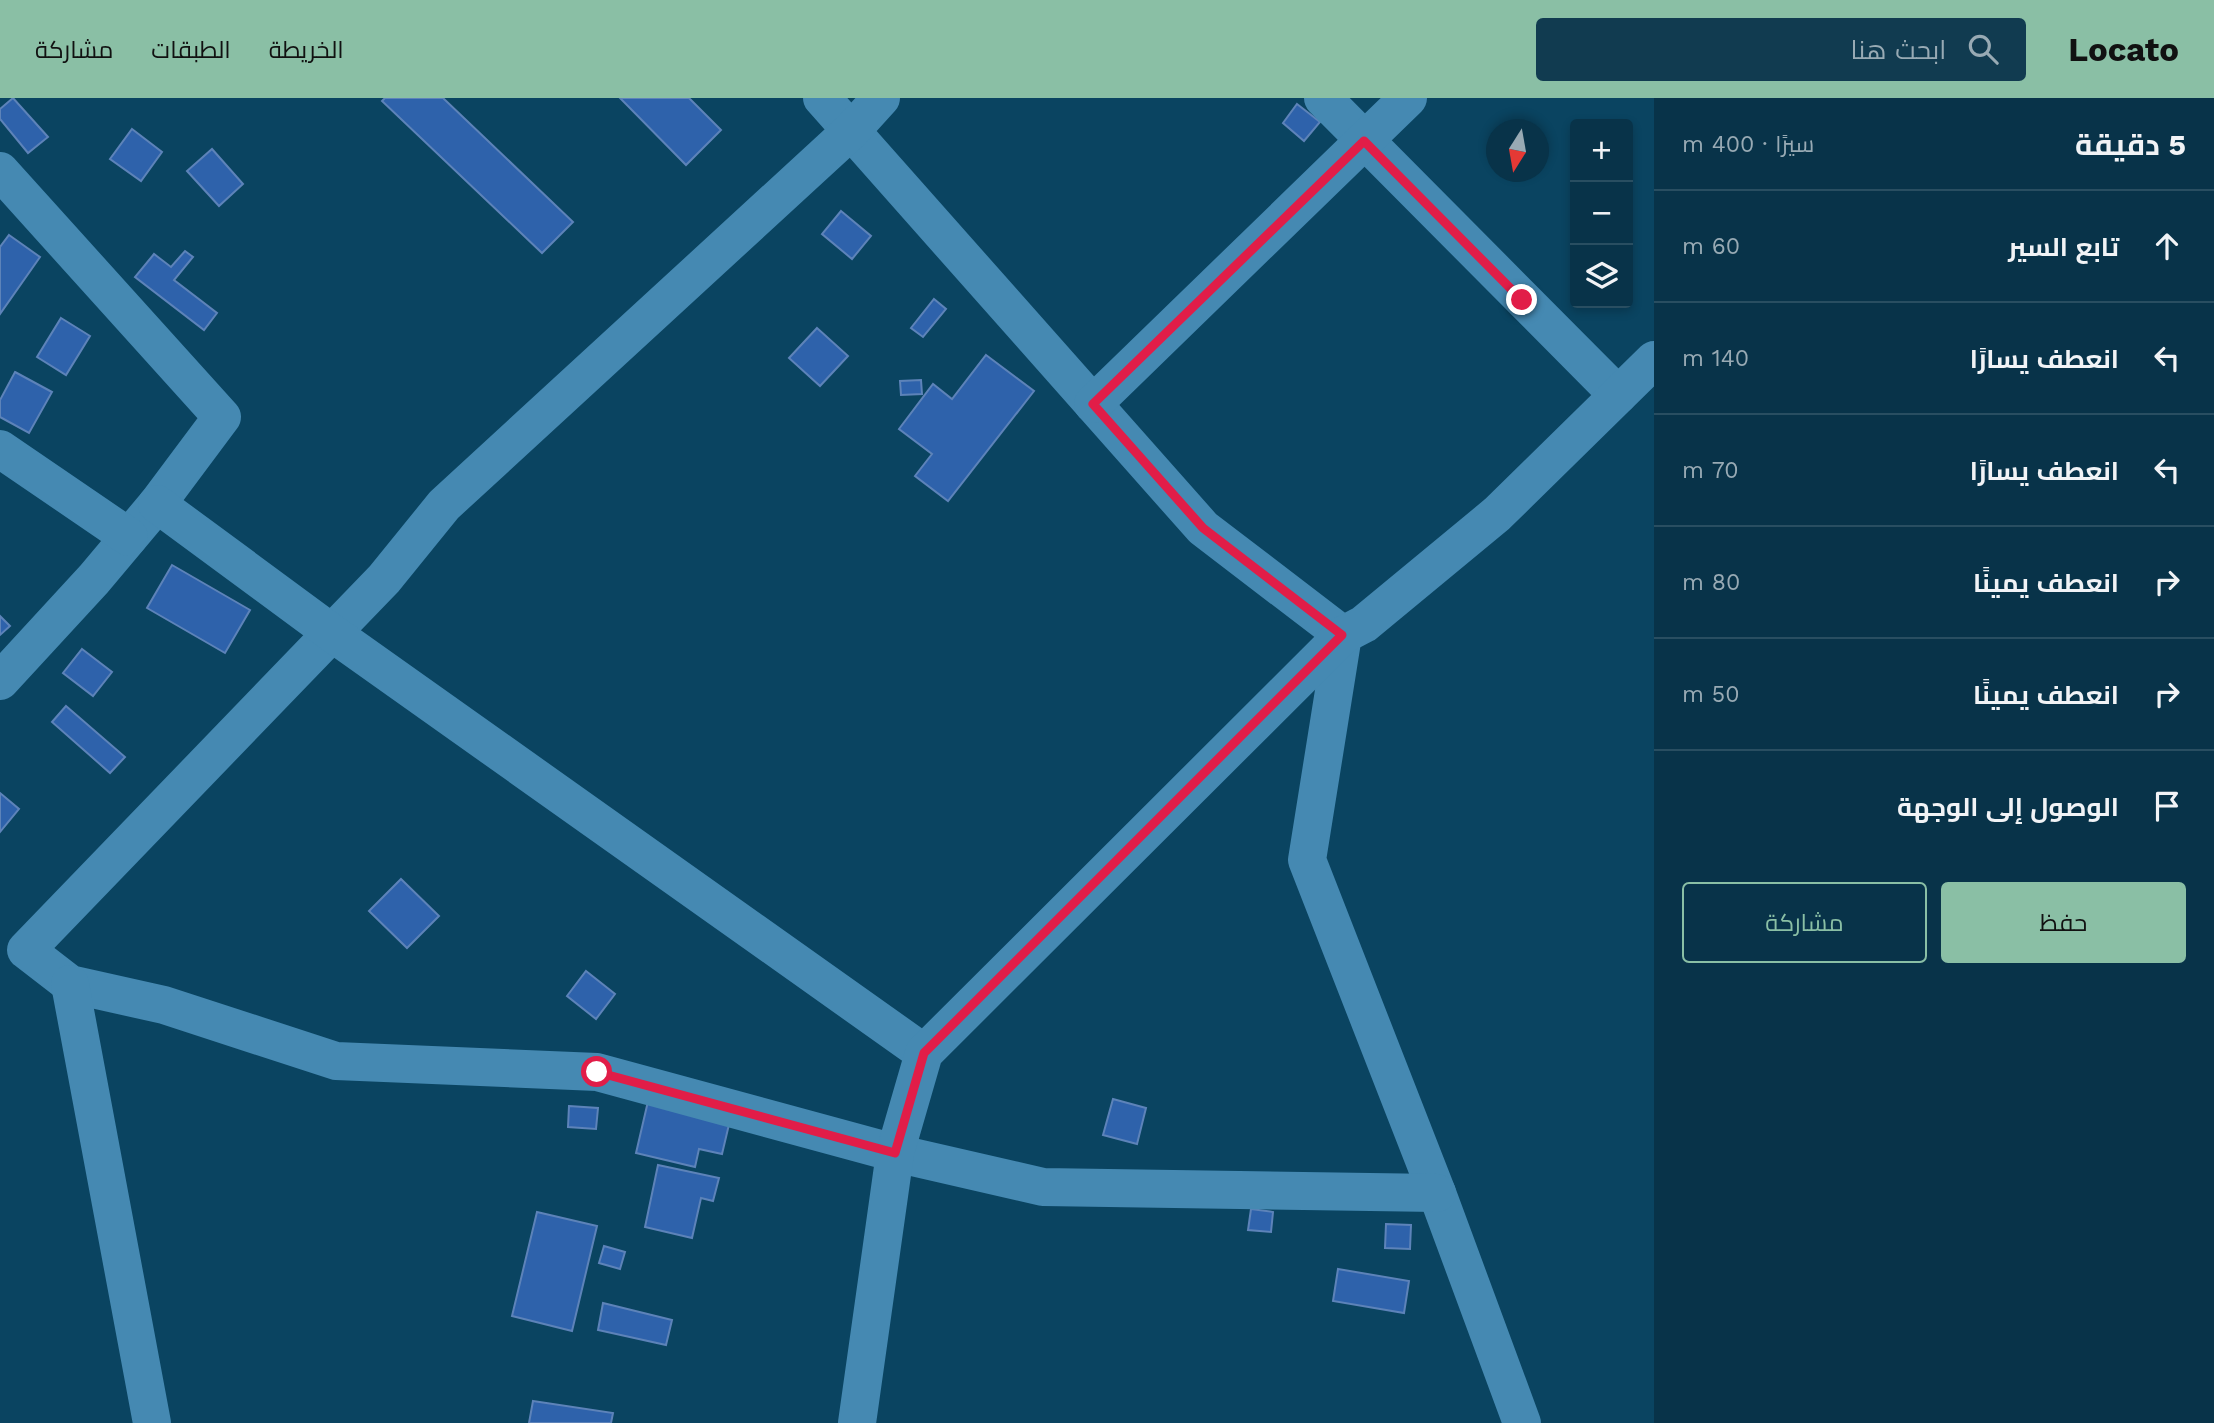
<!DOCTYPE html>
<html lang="ar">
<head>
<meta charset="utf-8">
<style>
	:root { --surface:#083349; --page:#113b50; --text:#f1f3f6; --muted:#98aab4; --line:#294e61; --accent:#8abfa5 }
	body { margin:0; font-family:"Work Sans",Cairo,sans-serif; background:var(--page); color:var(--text); direction:rtl }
	.controls { position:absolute; right:21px; top:21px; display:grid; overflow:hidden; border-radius:7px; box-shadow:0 4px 10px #0003 }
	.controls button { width:63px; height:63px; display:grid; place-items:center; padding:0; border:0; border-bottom:2px solid var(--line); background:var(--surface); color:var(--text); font:35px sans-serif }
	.compass { position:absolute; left:1486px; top:21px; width:63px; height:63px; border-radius:50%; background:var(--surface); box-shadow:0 4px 10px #0003; rotate:191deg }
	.stop { position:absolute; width:21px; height:21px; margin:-16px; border:5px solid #e11d48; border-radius:50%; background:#fff }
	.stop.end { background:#e11d48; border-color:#fff; box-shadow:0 2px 7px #0008 }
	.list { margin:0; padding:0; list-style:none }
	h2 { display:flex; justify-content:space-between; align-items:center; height:91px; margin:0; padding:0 28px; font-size:30px }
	h2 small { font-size:23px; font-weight:400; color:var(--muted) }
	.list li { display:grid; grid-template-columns:46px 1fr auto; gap:21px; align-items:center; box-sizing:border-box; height:112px; padding:0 28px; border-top:2px solid var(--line) }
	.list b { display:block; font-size:26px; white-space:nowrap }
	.list em { font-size:23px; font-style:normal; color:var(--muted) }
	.actions { display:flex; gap:14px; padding:21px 28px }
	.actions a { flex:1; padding:16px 0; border:2px solid var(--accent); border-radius:7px; text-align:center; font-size:24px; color:var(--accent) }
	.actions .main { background:var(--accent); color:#111 }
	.icon { flex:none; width:38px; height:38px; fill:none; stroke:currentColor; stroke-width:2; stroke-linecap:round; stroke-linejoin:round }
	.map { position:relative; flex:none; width:1654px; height:1325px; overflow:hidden; direction:ltr }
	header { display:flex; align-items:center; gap:42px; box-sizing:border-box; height:98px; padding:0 35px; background:var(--accent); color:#111 }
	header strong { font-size:33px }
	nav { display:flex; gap:38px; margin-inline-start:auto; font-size:24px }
	.search { width:490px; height:63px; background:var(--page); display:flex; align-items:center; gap:18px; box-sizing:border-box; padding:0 24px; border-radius:7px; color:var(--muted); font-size:26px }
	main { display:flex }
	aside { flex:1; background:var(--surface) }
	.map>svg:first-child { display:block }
	.building { fill:#2e62ab; stroke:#5d83b9; stroke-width:2 }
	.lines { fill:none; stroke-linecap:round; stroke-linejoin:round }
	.minor { stroke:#4589b2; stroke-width:38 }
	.route { stroke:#e11d48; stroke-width:9 }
</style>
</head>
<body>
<header>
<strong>Locato</strong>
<div class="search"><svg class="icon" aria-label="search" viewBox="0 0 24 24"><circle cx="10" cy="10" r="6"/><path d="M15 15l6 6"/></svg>ابحث هنا</div>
<nav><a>الخريطة</a><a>الطبقات</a><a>مشاركة</a></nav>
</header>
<main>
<aside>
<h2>5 دقيقة<small>سيرًا · 400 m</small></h2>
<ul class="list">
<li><svg class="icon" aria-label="ahead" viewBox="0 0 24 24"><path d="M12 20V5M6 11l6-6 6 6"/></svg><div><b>تابع السير</b></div><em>60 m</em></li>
<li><svg class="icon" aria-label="left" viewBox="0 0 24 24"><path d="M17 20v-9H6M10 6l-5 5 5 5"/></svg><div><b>انعطف يسارًا</b></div><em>140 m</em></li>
<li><svg class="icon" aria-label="left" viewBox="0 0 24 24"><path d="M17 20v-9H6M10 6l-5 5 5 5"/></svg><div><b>انعطف يسارًا</b></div><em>70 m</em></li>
<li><svg class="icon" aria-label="right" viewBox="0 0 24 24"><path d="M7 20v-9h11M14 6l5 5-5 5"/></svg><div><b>انعطف يمينًا</b></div><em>80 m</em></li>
<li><svg class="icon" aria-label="right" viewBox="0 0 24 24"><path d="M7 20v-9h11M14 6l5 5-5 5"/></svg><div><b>انعطف يمينًا</b></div><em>50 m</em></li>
<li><svg class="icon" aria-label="arrive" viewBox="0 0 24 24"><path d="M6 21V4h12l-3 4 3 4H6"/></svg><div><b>الوصول إلى الوجهة</b></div></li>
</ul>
<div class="actions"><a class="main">حفظ</a><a>مشاركة</a></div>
</aside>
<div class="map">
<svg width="1654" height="1325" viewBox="0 0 1654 1325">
	<rect width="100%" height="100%" fill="#0a4461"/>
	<g class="building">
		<polygon points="13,0 48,39 28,55 0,21 0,11"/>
		<polygon points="385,0 443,0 573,124 542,155 382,3"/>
		<polygon points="620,0 689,0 721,32 686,67"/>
		<polygon points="1297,6 1320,24 1304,43 1283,25"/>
		<polygon points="132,31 162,54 141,83 110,61"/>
		<polygon points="212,51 243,86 219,108 187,73"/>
		<polygon points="841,113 871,138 852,161 822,136"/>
		<polygon points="9,137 40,159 0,216 0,149"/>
		<polygon points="185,153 193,159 174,182 217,215 204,232 135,179 154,156 171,169"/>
		<polygon points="934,201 946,211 923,239 911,230"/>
		<polygon points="61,220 90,238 66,277 37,259"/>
		<polygon points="817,230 848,258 820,288 789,260"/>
		<polygon points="986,257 1034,293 948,403 915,378 932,356 899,331 933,286 952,301"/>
		<polygon points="15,274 52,294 29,335 0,319 0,302"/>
		<polygon points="921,282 922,296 901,297 900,283"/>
		<polygon points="172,467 250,512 225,555 147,510"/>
		<polygon points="0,518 10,528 0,537"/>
		<polygon points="82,551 112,574 93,598 63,575"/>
		<polygon points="66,608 125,659 110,675 52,624"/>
		<polygon points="0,695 19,711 0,734"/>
		<polygon points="401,781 439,818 407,850 369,813"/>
		<polygon points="586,873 615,896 596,921 567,898"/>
		<polygon points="649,999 731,1018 722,1056 699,1051 695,1069 636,1055"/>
		<polygon points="1113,1001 1146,1010 1137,1046 1103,1037"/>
		<polygon points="569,1008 598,1010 596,1031 568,1029"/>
		<polygon points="658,1067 719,1080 713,1103 701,1100 692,1140 645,1129"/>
		<polygon points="1251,1111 1273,1114 1271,1134 1248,1132"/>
		<polygon points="537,1114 597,1128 572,1233 512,1218"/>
		<polygon points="1386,1126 1411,1127 1410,1151 1385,1150"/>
		<polygon points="604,1148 625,1154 620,1171 599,1165"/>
		<polygon points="1338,1171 1409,1183 1404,1215 1333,1203"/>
		<polygon points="603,1205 672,1222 666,1247 598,1232"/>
		<polygon points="533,1303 613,1315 611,1325 529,1325"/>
	</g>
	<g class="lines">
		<g class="minor">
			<polyline points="822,0 1203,430 1343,537 1307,762 1437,1095 1522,1325"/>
			<polyline points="881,0 852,32 444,407 384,481 26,852 70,886 164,907 336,963 597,974 895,1055 1043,1089 1437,1095"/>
			<polyline points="1323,0 1618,297"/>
			<polyline points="0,73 222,319 157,406 94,481 0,583"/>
			<polyline points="1093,306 1408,0"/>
			<polyline points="0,351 129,439"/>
			<polyline points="157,406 332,535 924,955"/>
			<polyline points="70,886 152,1325"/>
			<polyline points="857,1325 895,1055 924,955 1343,537 1364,526 1497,416 1654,262"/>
		</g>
	</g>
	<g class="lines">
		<polyline class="route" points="597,974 895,1055 924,955 1342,537 1203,430 1093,306 1364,43 1522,202"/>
	</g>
</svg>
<div class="controls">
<button>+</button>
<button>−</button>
<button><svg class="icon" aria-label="layers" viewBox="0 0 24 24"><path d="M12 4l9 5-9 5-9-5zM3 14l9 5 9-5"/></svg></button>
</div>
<svg class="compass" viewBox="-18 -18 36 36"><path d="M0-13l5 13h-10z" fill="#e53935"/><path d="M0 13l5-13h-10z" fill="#98aab4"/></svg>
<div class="stop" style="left:597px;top:974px"></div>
<div class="stop end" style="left:1522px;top:202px"></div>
</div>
</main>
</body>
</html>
